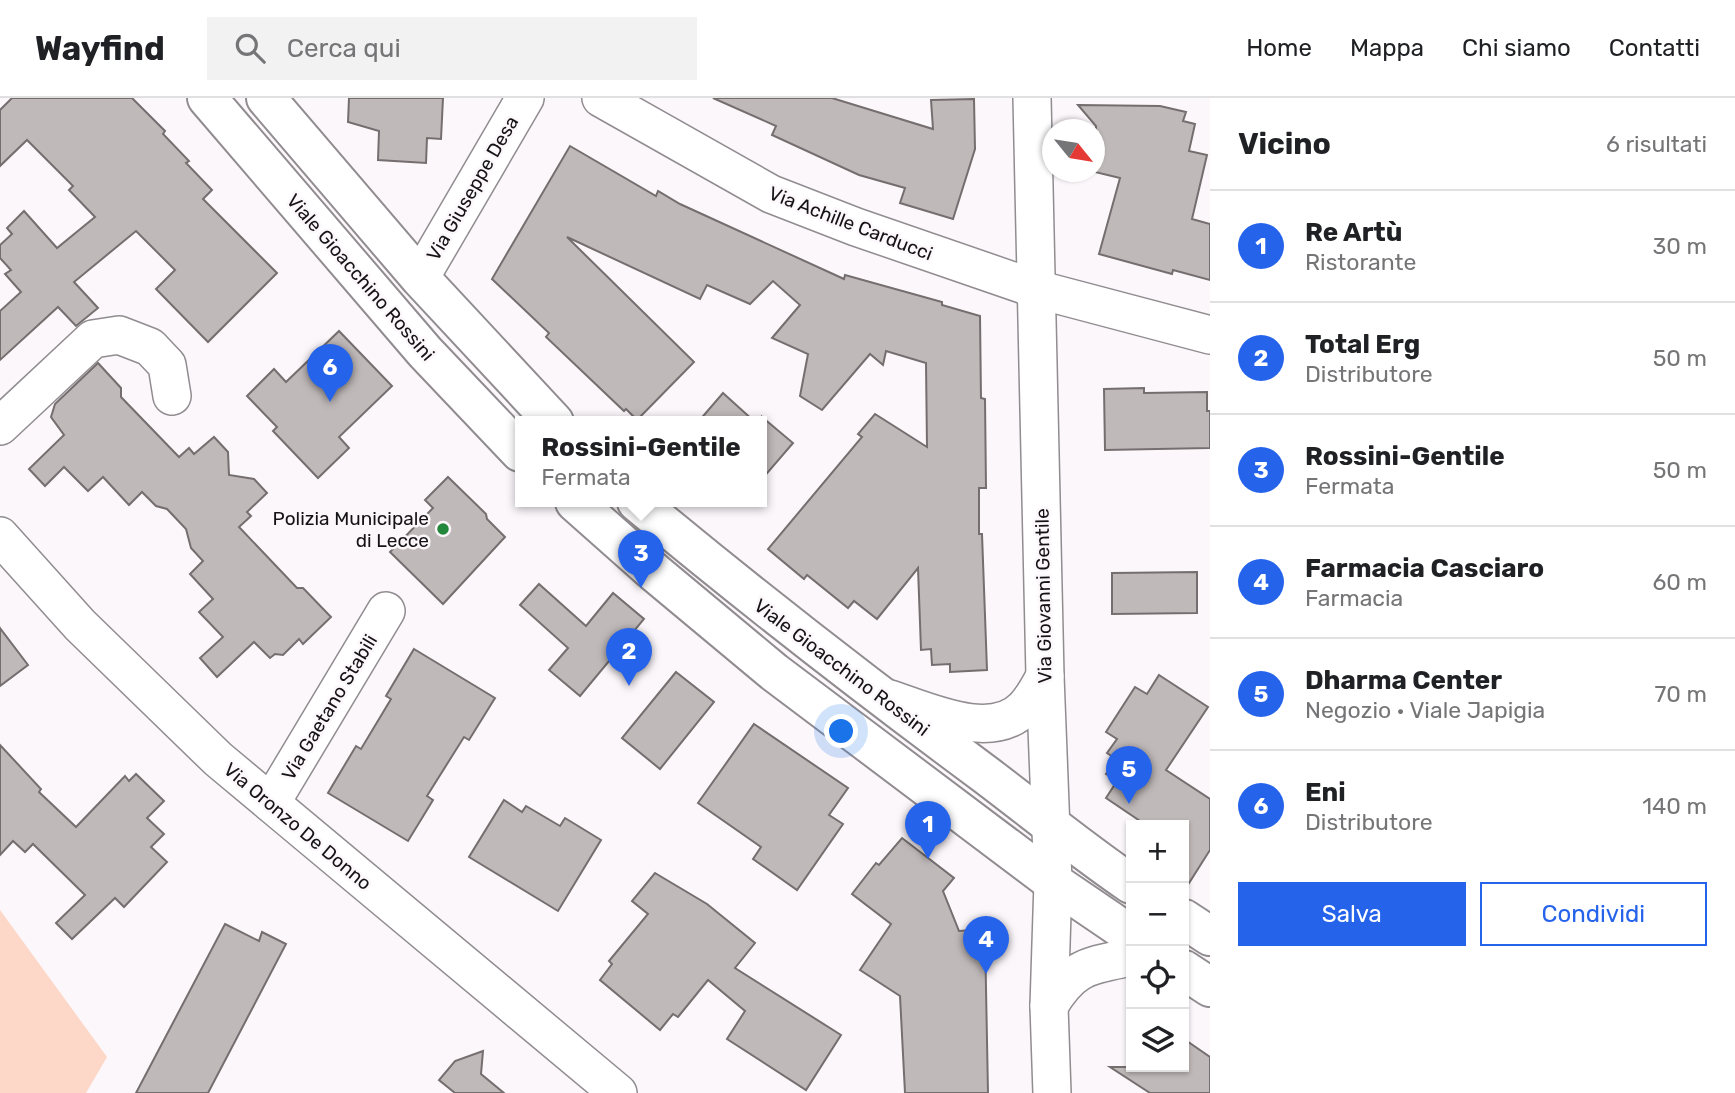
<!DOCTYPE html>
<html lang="it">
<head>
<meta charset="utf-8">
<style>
	:root { --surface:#fff; --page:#f2f2f2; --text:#202124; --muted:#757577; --line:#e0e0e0; --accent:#2563eb }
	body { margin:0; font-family:Rubik,sans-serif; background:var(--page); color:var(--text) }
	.controls { position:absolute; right:21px; bottom:21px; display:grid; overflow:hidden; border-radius:0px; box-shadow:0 2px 5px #0004 }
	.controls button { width:63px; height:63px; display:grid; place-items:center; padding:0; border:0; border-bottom:2px solid var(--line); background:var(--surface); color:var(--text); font:35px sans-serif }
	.compass { position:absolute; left:1042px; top:21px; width:63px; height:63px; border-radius:50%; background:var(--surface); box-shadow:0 2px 5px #0004; rotate:120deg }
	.you { position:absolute; left:842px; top:634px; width:24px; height:24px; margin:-18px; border:5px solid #fff; border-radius:50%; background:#1a73e8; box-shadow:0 0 0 10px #1a73e833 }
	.badge { display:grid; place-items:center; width:46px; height:46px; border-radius:50%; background:var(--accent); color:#fff; font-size:23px; font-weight:700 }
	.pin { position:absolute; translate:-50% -58px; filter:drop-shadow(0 2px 4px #0008) }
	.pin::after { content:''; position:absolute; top:37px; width:24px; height:21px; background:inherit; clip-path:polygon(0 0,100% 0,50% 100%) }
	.popup { position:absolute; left:515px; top:318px; width:252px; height:91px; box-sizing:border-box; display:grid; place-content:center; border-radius:0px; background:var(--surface); filter:drop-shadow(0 2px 5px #0005); font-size:23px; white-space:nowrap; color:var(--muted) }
	.popup b { font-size:26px; color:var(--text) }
	.popup::after { content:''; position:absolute; left:50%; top:100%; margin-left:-14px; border:14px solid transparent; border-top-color:var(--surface) }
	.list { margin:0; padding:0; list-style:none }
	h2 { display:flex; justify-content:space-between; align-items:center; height:91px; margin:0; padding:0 28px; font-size:30px }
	h2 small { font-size:23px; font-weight:400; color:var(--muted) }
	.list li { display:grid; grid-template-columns:46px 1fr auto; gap:21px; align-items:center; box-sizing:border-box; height:112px; padding:0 28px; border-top:2px solid var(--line) }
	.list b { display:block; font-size:26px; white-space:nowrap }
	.list p { margin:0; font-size:23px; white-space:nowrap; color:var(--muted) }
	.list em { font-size:23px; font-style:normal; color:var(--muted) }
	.actions { display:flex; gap:14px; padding:21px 28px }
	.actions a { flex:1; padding:16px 0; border:2px solid var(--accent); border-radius:0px; text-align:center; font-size:24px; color:var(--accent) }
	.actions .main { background:var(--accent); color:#fff }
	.icon { flex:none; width:38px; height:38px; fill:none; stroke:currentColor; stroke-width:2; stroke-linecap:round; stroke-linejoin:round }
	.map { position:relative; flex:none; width:1210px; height:995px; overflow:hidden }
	header { display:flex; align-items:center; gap:42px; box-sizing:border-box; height:98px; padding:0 35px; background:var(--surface); border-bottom:2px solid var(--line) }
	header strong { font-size:33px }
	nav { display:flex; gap:38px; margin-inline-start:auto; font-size:24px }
	.search { width:490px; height:63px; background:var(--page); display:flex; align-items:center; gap:18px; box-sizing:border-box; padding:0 24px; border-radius:0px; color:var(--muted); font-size:26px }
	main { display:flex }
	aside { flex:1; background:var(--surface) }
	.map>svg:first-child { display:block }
	.green { fill:#fdd7c7 }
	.building { fill:#c0b9b9; stroke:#756e6f; stroke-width:2 }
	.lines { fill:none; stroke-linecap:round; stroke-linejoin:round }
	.minor-casing { stroke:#918c90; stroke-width:40 }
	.major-casing { stroke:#918c90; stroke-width:42 }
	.minor { stroke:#fff; stroke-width:37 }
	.major { stroke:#fff; stroke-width:38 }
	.poi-dot { fill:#23873c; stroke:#fcf7fb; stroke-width:2.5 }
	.labels { text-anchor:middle; stroke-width:5; stroke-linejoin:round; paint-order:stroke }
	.street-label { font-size:19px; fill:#151314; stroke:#fcf7fb }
	.poi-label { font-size:19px; fill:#151314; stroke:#fcf7fb; text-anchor:end }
</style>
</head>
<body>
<header>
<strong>Wayfind</strong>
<div class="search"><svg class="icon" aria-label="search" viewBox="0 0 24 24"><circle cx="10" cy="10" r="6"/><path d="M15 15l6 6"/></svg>Cerca qui</div>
<nav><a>Home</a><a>Mappa</a><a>Chi siamo</a><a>Contatti</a></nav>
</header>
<main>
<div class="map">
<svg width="1210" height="995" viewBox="0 0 1210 995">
	<rect width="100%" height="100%" fill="#fcf7fb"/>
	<polygon class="green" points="0,812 107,959 86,995 0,995"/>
	<g class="building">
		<polygon points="12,0 132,0 165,33 163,36 189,63 186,65 212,92 203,101 277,175 208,244 156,191 175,172 136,133 74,184 98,210 76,228 58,209 0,262 0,213 21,194 5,176 11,172 0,160 0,147 12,136 7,130 24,113 57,150 95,119 69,92 73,88 27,42 0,68 0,12"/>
		<polygon points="349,0 443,0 441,41 427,40 426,65 378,62 379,33 348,24"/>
		<polygon points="713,0 832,0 933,31 931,2 974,1 975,51 953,121 900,105 905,90 859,77 772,37 776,28"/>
		<polygon points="1078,7 1160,8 1186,14 1183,23 1195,26 1189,53 1207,57 1192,121 1210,126 1210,182 1173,172 1172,176 1099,156 1120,80 1095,74 1096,28"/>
		<polygon points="570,48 656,98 658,93 680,106 844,181 845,177 942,204 942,207 980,218 981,300 985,301 986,390 979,390 979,436 982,436 987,572 950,574 950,566 932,567 931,551 921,552 918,470 877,521 854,503 848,510 807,477 804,481 768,451 862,339 858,336 875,316 927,349 926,265 886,253 883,267 870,256 822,312 800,298 808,256 772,240 800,207 773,183 750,206 707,187 700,201 567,139 694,264 637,322 626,311 624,313 546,239 549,235 492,181"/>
		<polygon points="339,233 392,288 339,339 349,350 318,380 273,333 277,329 247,298 274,271 286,284"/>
		<polygon points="98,265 121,290 121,299 179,359 189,350 194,356 214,339 228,354 229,377 254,381 267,395 247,414 251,418 239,429 297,490 303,490 331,519 303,546 299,541 283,557 275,556 270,560 254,544 217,579 200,560 223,539 199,514 213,501 190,476 203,463 191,450 186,431 167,411 156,408 142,394 129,407 103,379 88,393 64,369 45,388 29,371 64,337 51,319 55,306"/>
		<polygon points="1144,290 1144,295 1207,294 1207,313 1210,313 1210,350 1105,352 1104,291"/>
		<polygon points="723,295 755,324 698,324"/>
		<polygon points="762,319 793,345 762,381"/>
		<polygon points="448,379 486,416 487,421 505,439 443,506 390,454 433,410 425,402"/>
		<polygon points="1197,474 1197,515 1112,516 1112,475"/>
		<polygon points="539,486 586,528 613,495 644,521 580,598 549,572 568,550 520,507"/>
		<polygon points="0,530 28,567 0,588"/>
		<polygon points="414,551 495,600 469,642 464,639 427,698 433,702 408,743 328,695 356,648 361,651 391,601 386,598"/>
		<polygon points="676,574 714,604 660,671 622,640"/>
		<polygon points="1159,577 1208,609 1166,672 1210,701 1210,752 1184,793 1184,727 1146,727 1106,700 1117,683 1106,676 1116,661 1107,655 1117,641 1106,634 1135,589 1147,596"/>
		<polygon points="754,626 848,690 829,717 843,726 797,792 753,761 761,749 698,705"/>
		<polygon points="0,647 41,691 39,694 76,729 125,678 129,683 136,676 164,703 147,720 164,736 151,749 167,764 124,809 115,800 72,841 56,825 85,797 33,746 25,754 13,743 0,757"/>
		<polygon points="504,702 522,714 526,708 560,728 565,720 601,742 558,813 469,759"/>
		<polygon points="902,740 954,780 943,793 959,833 972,832 972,838 985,837 988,995 905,995 900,898 860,872 891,826 852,796 876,765 879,767"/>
		<polygon points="655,775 707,806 755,845 735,870 841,937 806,992 727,941 745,913 708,882 678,919 673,916 660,932 600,882 612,866 609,863 648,816 632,803"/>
		<polygon points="225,826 259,843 262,834 286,846 208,995 136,995"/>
		<polygon points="1184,941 1210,959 1210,995 1150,995 1110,969 1184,969"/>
		<polygon points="483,953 481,976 504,995 455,995 439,982 455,963"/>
	</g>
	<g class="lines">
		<g class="minor-casing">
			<g id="minor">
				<polyline points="601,0 771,96 856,129 1036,191 1210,237"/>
				<polyline points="1032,0 1045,578 1053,784 1049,908 1052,995"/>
				<polyline points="420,180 525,0"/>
				<polyline points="0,328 93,241 119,237 150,249 167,267 172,298"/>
				<polyline points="0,438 80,527 218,661 618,995"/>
				<path d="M890,601C927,613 992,644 1024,610C1033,601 1039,589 1045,578"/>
				<polyline points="271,705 386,513"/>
				<path d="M1049,908C1073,868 1088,868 1131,859"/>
			</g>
		</g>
		<g class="major-casing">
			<g id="major">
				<polyline points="207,0 425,254 520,354"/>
				<polyline points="266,0 420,180 554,324"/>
				<polyline points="575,404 654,474 774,574 1053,784 1131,837"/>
				<path d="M637,404C751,499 867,589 986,677C1035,714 1081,752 1131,786"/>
				<polyline points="1184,821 1210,838"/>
				<polyline points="1184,872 1210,889"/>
			</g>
		</g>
		<use href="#minor" class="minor"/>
		<use href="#major" class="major"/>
	</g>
	<circle class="poi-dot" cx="443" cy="431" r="7"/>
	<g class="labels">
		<g class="street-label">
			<text transform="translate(472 90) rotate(-60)" y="7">Via Giuseppe Desa</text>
			<text transform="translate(851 125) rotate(21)" y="7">Via Achille Carducci</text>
			<text transform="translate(361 179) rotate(49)" y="7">Viale Gioacchino Rossini</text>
			<text transform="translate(1043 498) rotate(-91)" y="7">Via Giovanni Gentile</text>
			<text transform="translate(842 569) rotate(37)" y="7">Viale Gioacchino Rossini</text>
			<text transform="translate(329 609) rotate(-59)" y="7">Via Gaetano Stabili</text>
			<text transform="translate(298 728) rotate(40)" y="7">Via Oronzo De Donno</text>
		</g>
		<g class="poi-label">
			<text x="429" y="427">Polizia Municipale<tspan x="429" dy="22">di Lecce</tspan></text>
		</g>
	</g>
</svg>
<div class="controls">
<button>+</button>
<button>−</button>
<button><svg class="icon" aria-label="locate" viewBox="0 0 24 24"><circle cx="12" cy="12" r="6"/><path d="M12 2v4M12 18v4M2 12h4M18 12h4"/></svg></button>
<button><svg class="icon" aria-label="layers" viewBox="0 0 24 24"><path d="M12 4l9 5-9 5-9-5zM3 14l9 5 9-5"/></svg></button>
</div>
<svg class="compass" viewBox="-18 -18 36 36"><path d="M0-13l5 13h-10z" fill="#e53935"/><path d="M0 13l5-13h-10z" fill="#757577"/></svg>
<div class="you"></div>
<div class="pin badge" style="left:928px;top:761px">1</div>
<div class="pin badge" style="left:629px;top:588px">2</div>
<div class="pin badge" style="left:641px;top:490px">3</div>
<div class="popup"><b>Rossini-Gentile</b>Fermata</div>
<div class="pin badge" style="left:986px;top:876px">4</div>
<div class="pin badge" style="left:1129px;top:706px">5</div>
<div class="pin badge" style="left:330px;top:304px">6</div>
</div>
<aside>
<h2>Vicino<small>6 risultati</small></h2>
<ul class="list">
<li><span class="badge">1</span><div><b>Re Artù</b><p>Ristorante</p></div><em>30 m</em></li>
<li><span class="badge">2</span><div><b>Total Erg</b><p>Distributore</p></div><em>50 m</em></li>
<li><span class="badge">3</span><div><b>Rossini-Gentile</b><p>Fermata</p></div><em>50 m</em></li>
<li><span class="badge">4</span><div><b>Farmacia Casciaro</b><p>Farmacia</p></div><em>60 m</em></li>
<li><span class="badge">5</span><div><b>Dharma Center</b><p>Negozio · Viale Japigia</p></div><em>70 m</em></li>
<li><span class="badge">6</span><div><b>Eni</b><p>Distributore</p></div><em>140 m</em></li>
</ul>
<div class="actions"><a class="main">Salva</a><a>Condividi</a></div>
</aside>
</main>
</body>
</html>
